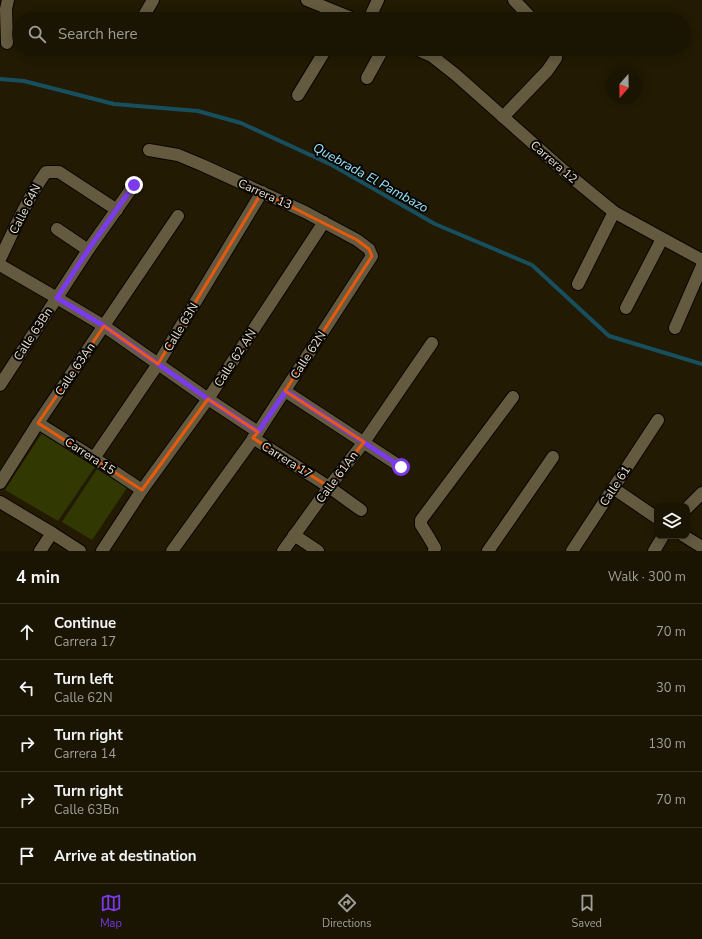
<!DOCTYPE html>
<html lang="en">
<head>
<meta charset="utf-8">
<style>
	:root { --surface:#1a1402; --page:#272111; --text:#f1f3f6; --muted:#9f9e99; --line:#383324; --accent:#7c3aed }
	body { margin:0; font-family:"Nunito Sans",sans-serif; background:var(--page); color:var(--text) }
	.controls { position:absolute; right:12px; bottom:12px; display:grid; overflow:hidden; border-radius:8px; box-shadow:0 2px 10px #0003 }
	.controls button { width:36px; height:36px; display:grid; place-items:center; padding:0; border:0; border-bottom:1px solid var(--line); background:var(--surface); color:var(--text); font:20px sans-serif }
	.compass { position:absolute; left:606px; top:68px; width:36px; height:36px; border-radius:50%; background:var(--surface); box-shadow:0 2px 10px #0003; rotate:200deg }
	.stop { position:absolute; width:12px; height:12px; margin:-9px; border:3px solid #7c3aed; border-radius:50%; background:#fff }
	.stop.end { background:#7c3aed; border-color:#fff; box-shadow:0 1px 4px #0008 }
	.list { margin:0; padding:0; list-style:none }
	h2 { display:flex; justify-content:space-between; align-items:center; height:52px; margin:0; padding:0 16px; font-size:17px }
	h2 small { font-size:13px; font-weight:400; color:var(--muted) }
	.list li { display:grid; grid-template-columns:26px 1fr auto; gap:12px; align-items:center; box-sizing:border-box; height:56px; padding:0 16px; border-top:1px solid var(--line) }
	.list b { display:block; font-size:15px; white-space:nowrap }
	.list p { margin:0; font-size:13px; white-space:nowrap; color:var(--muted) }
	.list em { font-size:13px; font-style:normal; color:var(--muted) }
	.icon { flex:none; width:22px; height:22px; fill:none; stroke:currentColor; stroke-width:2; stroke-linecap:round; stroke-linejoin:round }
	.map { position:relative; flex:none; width:702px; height:551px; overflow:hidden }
	.search { position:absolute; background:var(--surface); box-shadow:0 2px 10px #0003; left:12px; right:12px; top:12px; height:44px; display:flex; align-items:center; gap:10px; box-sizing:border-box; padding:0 14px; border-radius:22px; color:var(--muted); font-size:15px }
	.sheet { height:332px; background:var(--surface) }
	nav { display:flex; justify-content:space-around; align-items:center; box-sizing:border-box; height:56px; border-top:1px solid var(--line); background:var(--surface); font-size:11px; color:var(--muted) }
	nav a { display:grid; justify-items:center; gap:2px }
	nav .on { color:var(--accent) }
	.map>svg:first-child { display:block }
	.green { fill:#323802 }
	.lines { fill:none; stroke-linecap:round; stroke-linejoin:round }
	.stream { stroke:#174f5f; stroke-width:4 }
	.minor-casing { stroke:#0b0500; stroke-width:14 }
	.minor { stroke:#645a40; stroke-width:12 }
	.route { stroke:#7c3aed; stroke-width:5 }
	.marked { fill:none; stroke:#e8590c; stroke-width:3; stroke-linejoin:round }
	.labels { text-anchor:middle; stroke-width:4; stroke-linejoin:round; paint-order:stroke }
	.street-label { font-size:12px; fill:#e7e2d3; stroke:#080501 }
	.water-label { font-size:13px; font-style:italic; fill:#94e4ff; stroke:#080501 }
</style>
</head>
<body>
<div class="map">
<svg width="702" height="551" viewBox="0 0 702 551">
	<rect width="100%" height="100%" fill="#221a02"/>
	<g class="green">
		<polygon points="44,430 97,464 58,521 5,490"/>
		<polygon points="97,469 127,488 92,540 62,522"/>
	</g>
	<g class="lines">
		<polyline class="stream" points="0,79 24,81 114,104 198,111 241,123 332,165 435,224 532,265 609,336 702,364"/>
		<g class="minor-casing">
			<g id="minor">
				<polyline points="307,0 354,19"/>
				<polyline points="514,0 532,19"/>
				<polyline points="142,19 153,0"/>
				<polyline points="369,19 378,0"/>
				<polyline points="7,43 6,9 8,0"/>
				<polyline points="416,49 432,56 456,75 564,171 614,212 702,260"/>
				<polyline points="367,78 383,49"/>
				<polyline points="298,95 326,49"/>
				<polyline points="503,117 547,71 556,58 557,49"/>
				<polyline points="149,150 178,155 202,165 305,212 357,240 369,249 372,256 258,432 172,551"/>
				<polyline points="57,229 88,250"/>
				<path d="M0,259C14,230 27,199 46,172H59L117,210"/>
				<polyline points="0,265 57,298 104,326 208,399 258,432"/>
				<polyline points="578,284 614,212"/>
				<polyline points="626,308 662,239"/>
				<polyline points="675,328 702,266"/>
				<polyline points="0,385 88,250 134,185"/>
				<polyline points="285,391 401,467"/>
				<polyline points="38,423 94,458 142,490"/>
				<polyline points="253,438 329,487 361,510"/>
				<polyline points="94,458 158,364 262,192"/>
				<polyline points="0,483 38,423 178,216"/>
				<polyline points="613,488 657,518"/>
				<polyline points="0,502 52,533 80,551"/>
				<polyline points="687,508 702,493"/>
				<polyline points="294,535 318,551"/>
				<polyline points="684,536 702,547"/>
				<polyline points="40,551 52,533"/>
				<polyline points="102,551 142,490 208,399 324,222"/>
				<polyline points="283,551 329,487 364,442 432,343"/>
				<polyline points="434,551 435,548 428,536 421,525 421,520 513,397"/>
				<polyline points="488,551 553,457"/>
				<polyline points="572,551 658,420"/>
				<polyline points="654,551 663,536"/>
			</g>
		</g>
		<use href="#minor" class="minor"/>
	</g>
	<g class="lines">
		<polyline class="route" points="134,185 88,250 57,298 104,326 208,399 258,432 286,391 401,467"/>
	</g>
	<path class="marked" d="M262,192L357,240L369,249L372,256L285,391L364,442L329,487L253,438L258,432L208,399L142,490L38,423L104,326L158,364Z"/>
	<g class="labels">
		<g class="street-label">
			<text transform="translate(554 162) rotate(41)" y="4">Carrera 12</text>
			<text transform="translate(265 194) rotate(24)" y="4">Carrera 13</text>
			<text transform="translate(25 209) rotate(-63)" y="4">Calle 64N</text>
			<text transform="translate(181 327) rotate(-59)" y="4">Calle 63N</text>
			<text transform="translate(33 334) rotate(-57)" y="4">Calle 63Bn</text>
			<text transform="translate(308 355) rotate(-57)" y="4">Calle 62N</text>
			<text transform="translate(235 358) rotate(-57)" y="4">Calle 62 AN</text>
			<text transform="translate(75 369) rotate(-56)" y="4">Calle 63An</text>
			<text transform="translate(90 456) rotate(33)" y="4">Carrera 15</text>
			<text transform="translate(287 460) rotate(32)" y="4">Carrera 17</text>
			<text transform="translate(337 477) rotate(-53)" y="4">Calle 61An</text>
			<text transform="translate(615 486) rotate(-57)" y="4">Calle 61</text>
		</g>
		<g class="water-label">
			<text transform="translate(371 177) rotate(29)" y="5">Quebrada El Pambazo</text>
		</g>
	</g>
</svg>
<div class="controls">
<button><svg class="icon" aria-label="layers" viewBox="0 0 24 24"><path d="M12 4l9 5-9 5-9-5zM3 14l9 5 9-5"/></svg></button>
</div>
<svg class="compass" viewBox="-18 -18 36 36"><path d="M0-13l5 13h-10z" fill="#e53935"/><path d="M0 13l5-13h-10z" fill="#9f9e99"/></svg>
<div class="stop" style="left:401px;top:467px"></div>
<div class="stop end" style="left:134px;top:185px"></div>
<div class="search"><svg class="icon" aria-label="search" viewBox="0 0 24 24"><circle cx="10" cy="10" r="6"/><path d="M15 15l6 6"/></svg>Search here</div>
</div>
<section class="sheet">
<h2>4 min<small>Walk · 300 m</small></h2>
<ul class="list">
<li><svg class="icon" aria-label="ahead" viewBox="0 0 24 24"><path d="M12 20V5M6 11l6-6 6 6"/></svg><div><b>Continue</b><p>Carrera 17</p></div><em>70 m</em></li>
<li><svg class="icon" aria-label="left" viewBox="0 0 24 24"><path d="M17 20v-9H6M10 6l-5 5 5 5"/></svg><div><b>Turn left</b><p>Calle 62N</p></div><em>30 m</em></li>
<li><svg class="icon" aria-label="right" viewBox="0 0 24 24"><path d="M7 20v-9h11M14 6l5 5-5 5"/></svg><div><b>Turn right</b><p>Carrera 14</p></div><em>130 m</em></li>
<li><svg class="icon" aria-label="right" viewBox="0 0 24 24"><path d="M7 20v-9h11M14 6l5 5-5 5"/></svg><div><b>Turn right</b><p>Calle 63Bn</p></div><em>70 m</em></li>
<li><svg class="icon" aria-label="arrive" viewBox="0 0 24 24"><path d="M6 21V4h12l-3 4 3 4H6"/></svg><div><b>Arrive at destination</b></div></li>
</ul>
</section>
<nav>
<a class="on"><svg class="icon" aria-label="map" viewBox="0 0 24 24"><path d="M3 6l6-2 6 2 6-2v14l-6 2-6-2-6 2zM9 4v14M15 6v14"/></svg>Map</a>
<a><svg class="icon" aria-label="directions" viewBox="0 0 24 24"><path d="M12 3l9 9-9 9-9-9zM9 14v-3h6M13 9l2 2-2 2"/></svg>Directions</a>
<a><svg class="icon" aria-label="saved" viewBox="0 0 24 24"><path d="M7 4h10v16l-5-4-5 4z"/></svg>Saved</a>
</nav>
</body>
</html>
